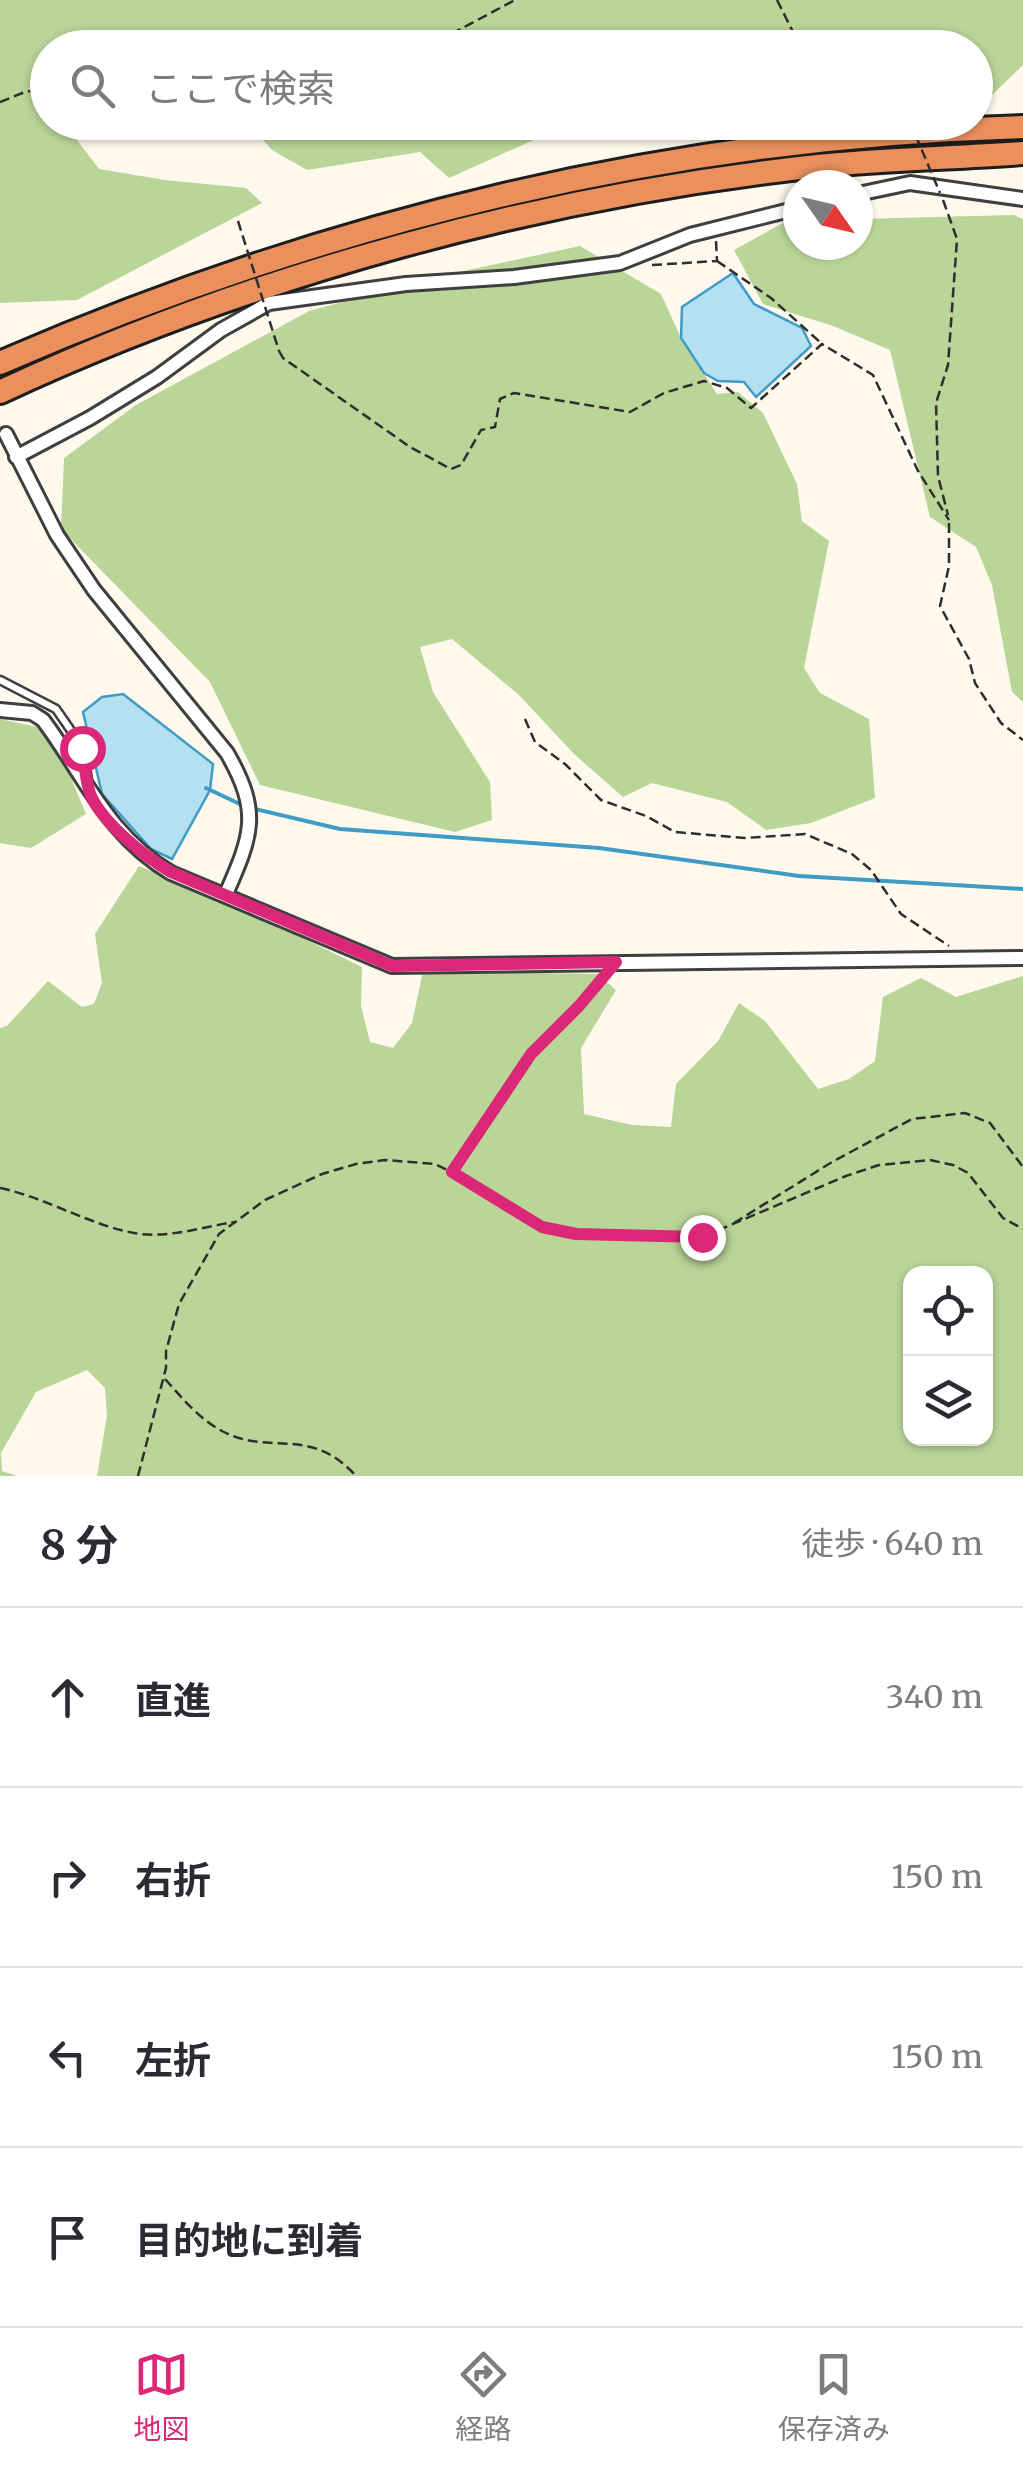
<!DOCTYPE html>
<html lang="ja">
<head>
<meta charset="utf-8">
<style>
	:root { --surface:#fff; --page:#f2f2f3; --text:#2b2b33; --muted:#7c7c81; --line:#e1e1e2; --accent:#db2777 }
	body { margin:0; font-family:Merriweather,"Noto Sans JP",serif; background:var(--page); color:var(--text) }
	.controls { position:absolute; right:30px; bottom:30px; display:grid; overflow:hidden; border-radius:20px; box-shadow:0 2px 8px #0004 }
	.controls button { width:90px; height:90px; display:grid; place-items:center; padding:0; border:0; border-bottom:2px solid var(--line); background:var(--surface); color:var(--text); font:50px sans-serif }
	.compass { position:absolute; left:783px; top:170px; width:90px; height:90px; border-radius:50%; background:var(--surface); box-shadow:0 2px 8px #0004; rotate:124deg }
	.stop { position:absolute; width:30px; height:30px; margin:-22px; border:8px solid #db2777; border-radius:50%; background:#fff }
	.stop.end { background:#db2777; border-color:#fff; box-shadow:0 2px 10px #0008 }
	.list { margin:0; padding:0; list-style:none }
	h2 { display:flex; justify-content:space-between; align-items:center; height:130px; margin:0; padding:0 40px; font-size:42px }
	h2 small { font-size:32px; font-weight:400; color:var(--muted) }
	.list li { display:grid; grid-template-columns:65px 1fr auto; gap:30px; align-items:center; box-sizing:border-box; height:180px; padding:0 40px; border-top:2px solid var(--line) }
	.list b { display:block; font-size:38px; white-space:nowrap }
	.list em { font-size:32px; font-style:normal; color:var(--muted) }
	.icon { flex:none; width:55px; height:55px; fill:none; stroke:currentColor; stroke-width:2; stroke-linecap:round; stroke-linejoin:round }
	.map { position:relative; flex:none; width:1023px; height:1476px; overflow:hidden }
	.search { position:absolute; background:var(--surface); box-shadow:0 2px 8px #0004; left:30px; right:30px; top:30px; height:110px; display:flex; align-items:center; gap:25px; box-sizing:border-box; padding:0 35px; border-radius:55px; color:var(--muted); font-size:38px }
	.sheet { height:850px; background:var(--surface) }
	nav { display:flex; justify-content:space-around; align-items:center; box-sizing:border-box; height:140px; border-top:2px solid var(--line); background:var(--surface); font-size:28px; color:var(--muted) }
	nav a { display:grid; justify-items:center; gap:5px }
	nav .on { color:var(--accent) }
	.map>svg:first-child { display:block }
	.forest { fill:#b9d598; fill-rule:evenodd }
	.water { fill:#b4e0f2; stroke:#3f9cc4; stroke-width:2.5 }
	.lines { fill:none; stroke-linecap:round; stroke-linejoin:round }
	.stream { stroke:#3f9cc4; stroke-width:4 }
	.service-casing { stroke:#3f3f3f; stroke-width:11 }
	.minor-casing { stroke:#3f3f3f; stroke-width:18 }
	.motorway-casing { stroke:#1d1d1d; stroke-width:28 }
	.path { stroke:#2e2e2e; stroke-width:2.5; stroke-dasharray:10 5; stroke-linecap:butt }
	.service { stroke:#fff; stroke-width:6 }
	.minor { stroke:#fff; stroke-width:12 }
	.motorway { stroke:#eb905d; stroke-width:22 }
	.path-bridge { stroke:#2e2e2e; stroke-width:2.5; stroke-dasharray:10 5; stroke-linecap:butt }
	.route { stroke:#db2777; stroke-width:12 }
</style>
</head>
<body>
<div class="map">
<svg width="1023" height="1476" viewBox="0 0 1023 1476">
	<rect width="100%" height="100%" fill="#fef9ec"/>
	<g class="forest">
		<polygon points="0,0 1023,0 1023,65 993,94 976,95 976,48 803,47 781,37 777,48 48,48 48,122 70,123 68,128 99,169 165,180 246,188 262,203 77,300 0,303"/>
		<polygon points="248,123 571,123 449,178 420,152 307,170 272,150"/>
		<polygon points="1014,215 1023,219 1023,702 1012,692 992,585 976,547 930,517 890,350 833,326 763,304 734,250 783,223 798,222 798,245 858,245 858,219"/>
		<polygon points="580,246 661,294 681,338 717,394 738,392 763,413 797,484 802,521 829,541 804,668 820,693 869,719 875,798 811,823 766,830 727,802 652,783 623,797 574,754 519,695 452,639 420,647 433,692 490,782 492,820 455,832 260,785 210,682 61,529 64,458 136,405 309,311 436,277"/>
		<polygon points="0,719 37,727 63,759 86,814 31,848 0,843"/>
		<path d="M139,866L240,907L362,967L361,1006L370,1042L393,1048L412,1023L423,971L597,974L616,990L581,1048L584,1114L632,1125L671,1127L676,1084L718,1041L739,1003L765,1021L818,1089L849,1079L875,1061L883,997L921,978L956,997L1023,976V1476H97L107,1415L105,1388L87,1370L36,1392L1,1453L2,1471L17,1476H0V1028L7,1026L48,981L82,1007L94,1004L102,983L95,934ZM910,1274H986V1438H910Z"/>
	</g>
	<g class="water">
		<polygon points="733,273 754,304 802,328 811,346 756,397 744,382 718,381 704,373 681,338 682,307"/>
		<polygon points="123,694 213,764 210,790 172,859 151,849 102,794 83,712 102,697"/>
	</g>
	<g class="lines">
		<g class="stream">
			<polyline points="206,788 242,805"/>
			<polyline points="251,808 340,829 599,848 799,876 1023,889"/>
		</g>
		<g class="service-casing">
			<polyline id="service" points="0,680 56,709 83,748 88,780"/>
		</g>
		<g class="minor-casing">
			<g id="minor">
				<polyline points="858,194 910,183 1023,199"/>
				<path d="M6,434L57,535L94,590L227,753C261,812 252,835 226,894"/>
				<polyline points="16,457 90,418 157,377 221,330 269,303 406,284 514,277 620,263 690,235 798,208"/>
				<path d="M0,710L32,713L43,720C85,776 107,835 171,873L392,966L1023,958"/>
			</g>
		</g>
		<g class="motorway-casing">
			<g id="motorway">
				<path d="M0,363C322,223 671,136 1023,127"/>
				<path d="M0,392C251,275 543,195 818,166C886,159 955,158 1023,153"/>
			</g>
		</g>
		<g class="path">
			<polyline points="777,0 801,48"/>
			<polyline points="425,48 515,0"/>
			<polyline points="0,102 25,92 48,89"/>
			<polyline points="593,122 610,122"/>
			<polyline points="664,122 684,127"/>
			<polyline points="943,200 957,239 948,365 936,403 938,476 948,515"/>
			<polyline points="717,261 771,298 821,343"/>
			<polyline points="652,265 717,261 716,241"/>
			<polyline points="279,351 283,358 410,447 451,469 461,465 481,430 495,427 500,399 514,393 630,412 664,393 704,381 727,388 751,408 822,344 873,375 918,471 949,520"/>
			<polyline points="949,523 949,566 940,606 969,659 975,683 1001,723 1023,740"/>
			<polyline points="525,719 535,742 565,764 601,800 646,816 675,832 745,838 805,834 852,854 871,870 901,914 949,946"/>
			<polyline points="451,1172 531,1054 579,1006 601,978"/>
			<path d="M0,1188C47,1198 87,1224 134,1233C166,1239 203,1227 234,1222"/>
			<polyline points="734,1223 832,1162 912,1119 965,1113 990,1123 1023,1167"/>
			<path d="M165,1379C183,1399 200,1420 224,1432C271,1456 310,1425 356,1476"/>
			<polyline points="138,1476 166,1368 166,1351 179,1304 219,1234 265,1200 322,1174 356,1164 385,1160 435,1164 470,1181 543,1227 576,1234 702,1237 846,1176 879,1165 930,1160 953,1165 968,1173 1003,1218 1023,1229"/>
		</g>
		<use href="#service" class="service"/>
		<use href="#minor" class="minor"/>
		<use href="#motorway" class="motorway"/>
		<g class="path-bridge">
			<polyline points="910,122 940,193"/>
			<polyline points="238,221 279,351"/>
		</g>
	</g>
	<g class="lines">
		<path class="route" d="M82,748C85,763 85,782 91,796C104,824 145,857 171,872L392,966L616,962L579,1006L531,1054L452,1172L542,1227L576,1234L702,1237"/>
	</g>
</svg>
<div class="controls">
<button><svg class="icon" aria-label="locate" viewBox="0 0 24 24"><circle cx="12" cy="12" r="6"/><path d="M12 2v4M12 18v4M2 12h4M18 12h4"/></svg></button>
<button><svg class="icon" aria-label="layers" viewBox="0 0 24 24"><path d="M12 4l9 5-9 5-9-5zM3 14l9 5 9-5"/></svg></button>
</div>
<svg class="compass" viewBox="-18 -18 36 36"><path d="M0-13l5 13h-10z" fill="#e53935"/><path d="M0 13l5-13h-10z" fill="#7c7c81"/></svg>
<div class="stop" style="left:82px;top:748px"></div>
<div class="stop end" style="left:702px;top:1237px"></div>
<div class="search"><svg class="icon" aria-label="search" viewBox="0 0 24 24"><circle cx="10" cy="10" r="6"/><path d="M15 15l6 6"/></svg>ここで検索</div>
</div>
<section class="sheet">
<h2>8 分<small>徒歩 · 640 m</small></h2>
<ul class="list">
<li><svg class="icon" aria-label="ahead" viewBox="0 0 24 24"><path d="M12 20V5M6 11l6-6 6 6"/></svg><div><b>直進</b></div><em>340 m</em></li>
<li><svg class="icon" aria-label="right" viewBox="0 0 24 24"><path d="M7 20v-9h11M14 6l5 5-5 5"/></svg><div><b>右折</b></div><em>150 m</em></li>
<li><svg class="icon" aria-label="left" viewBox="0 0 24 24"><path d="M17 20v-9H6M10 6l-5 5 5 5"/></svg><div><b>左折</b></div><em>150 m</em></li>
<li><svg class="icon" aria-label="arrive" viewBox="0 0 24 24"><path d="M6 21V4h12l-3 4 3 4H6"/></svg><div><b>目的地に到着</b></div></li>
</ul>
</section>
<nav>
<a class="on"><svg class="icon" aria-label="map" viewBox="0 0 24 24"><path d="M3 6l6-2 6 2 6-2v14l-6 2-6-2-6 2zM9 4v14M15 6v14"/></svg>地図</a>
<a><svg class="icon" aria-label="directions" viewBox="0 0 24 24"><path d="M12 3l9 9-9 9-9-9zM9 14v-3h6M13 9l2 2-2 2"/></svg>経路</a>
<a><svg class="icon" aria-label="saved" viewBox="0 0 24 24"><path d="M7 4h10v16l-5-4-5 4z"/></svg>保存済み</a>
</nav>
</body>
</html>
